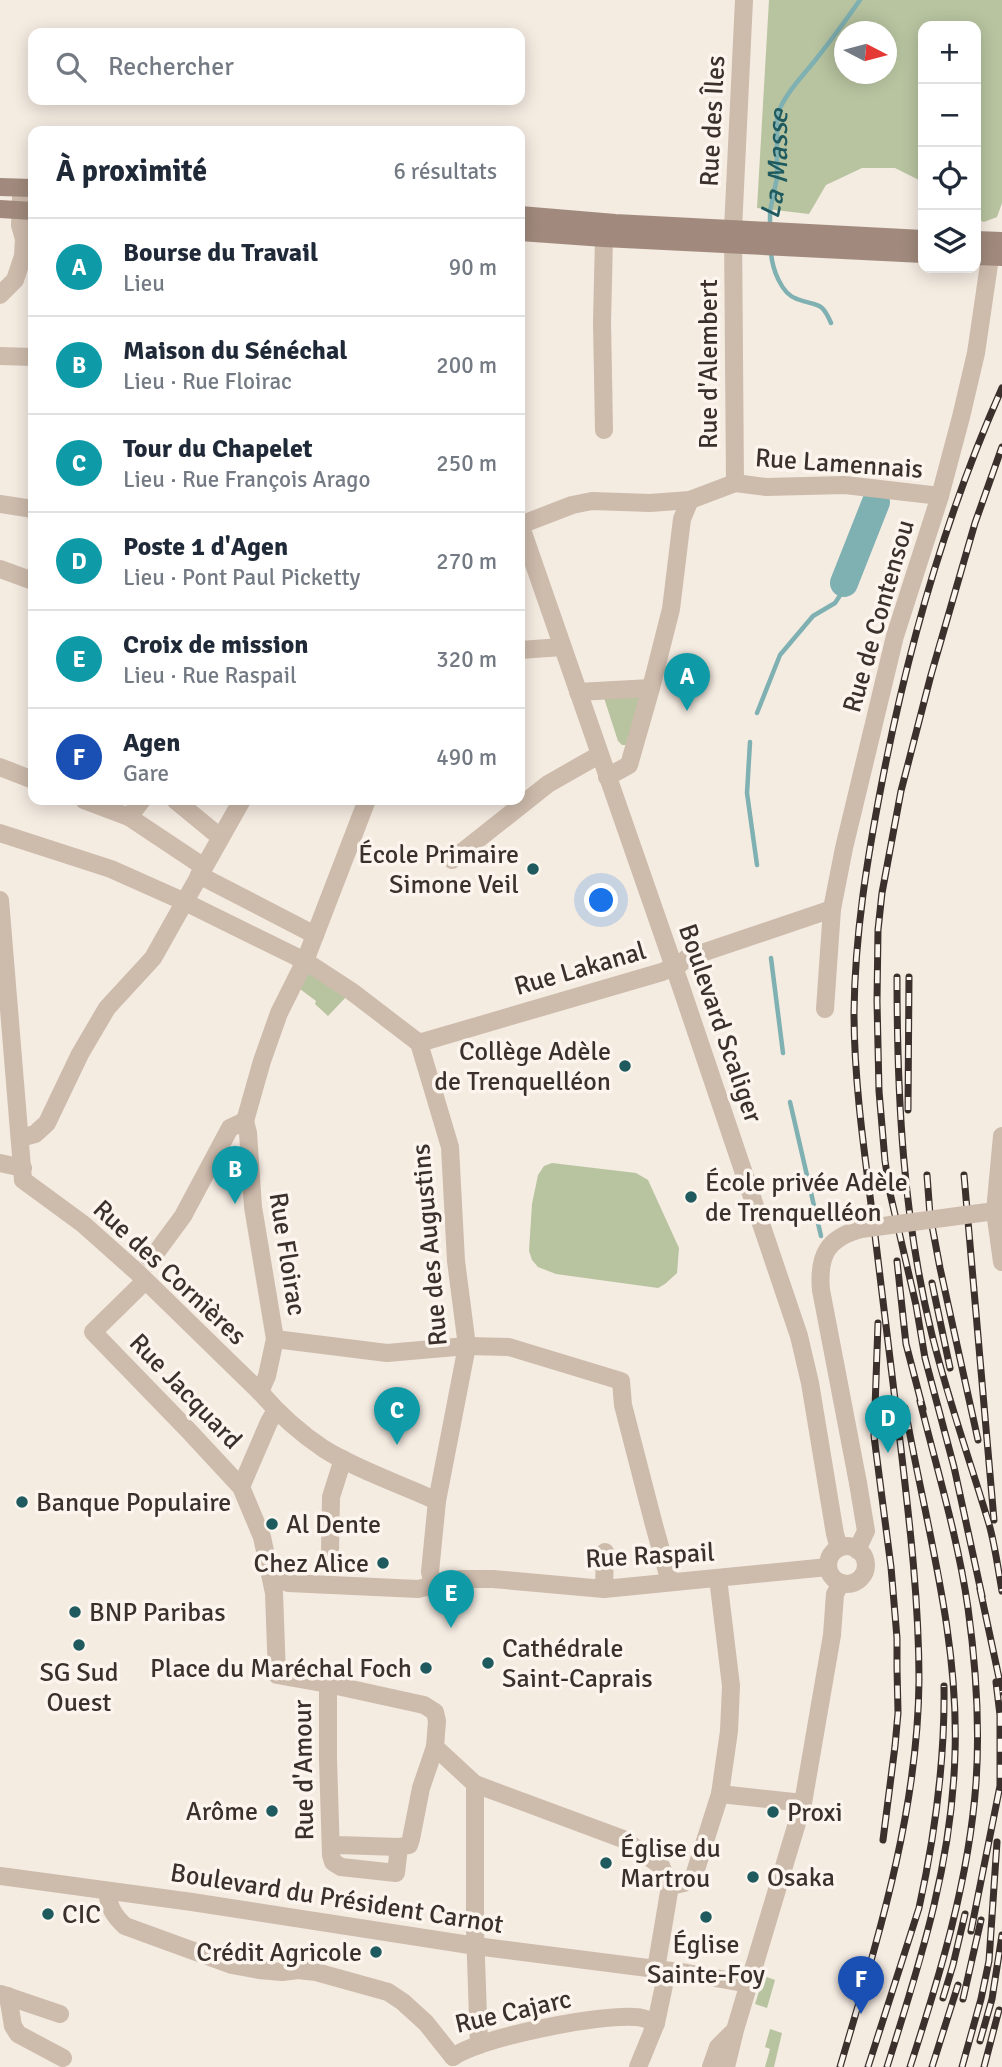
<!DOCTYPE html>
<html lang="fr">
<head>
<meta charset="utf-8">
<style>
	:root { --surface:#fff; --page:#f6f6f7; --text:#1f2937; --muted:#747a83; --line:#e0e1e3; --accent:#1f5a5e }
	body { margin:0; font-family:Signika,sans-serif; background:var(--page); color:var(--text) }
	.controls { position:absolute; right:21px; top:21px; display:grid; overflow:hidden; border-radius:14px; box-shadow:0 4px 18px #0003 }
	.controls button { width:63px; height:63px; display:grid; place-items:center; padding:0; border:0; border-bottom:2px solid var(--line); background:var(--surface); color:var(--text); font:35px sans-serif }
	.compass { position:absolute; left:834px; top:21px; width:63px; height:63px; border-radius:50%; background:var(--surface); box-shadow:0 4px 18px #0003; rotate:96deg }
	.you { position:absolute; left:602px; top:901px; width:24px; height:24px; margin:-18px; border:5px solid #fff; border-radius:50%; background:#1a73e8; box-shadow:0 0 0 10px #1a73e833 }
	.badge { display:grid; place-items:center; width:46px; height:46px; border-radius:50%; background:var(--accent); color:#fff; font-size:23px; font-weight:700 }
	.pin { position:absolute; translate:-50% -58px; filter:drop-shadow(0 2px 4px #0008) }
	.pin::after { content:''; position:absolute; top:37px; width:24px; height:21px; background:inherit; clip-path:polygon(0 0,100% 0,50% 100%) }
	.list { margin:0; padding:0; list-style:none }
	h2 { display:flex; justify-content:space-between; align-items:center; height:91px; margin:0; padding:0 28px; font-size:30px }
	h2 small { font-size:23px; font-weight:400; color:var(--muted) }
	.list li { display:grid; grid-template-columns:46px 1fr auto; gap:21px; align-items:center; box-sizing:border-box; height:98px; padding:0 28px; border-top:2px solid var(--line) }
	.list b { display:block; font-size:26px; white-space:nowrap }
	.list p { margin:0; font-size:23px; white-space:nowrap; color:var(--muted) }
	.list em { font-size:23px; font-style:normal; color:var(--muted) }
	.icon { flex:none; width:38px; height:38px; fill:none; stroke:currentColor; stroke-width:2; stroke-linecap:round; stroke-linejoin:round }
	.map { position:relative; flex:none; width:1002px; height:2067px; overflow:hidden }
	.search { position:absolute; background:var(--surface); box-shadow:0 4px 18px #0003; left:28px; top:28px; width:497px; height:77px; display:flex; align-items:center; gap:18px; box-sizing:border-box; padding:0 24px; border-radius:14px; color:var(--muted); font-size:26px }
	.panel { position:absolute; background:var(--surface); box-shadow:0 4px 18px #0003; left:28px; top:126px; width:497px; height:679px; border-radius:14px }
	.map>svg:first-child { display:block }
	.green { fill:#b8c4a0; fill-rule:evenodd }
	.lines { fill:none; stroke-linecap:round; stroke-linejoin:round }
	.stream { stroke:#7fb0b2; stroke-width:4.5 }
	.river { stroke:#7fb0b2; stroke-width:28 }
	.minor-tunnel { stroke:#cfc6bd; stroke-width:18; stroke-dasharray:18 9; stroke-linecap:butt }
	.minor { stroke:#cdbbac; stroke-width:18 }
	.tertiary { stroke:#cdbbac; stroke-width:18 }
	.secondary { stroke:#a18a7d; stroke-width:18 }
	.rail-casing { stroke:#3b302b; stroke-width:7 }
	.rail { stroke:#fbf5ee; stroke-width:4.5; stroke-dasharray:13; stroke-linecap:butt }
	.tertiary-bridge { stroke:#cdbbac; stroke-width:18 }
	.poi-dot { fill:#1f5a5e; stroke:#fbf5ee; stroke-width:2.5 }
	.labels { text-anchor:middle; stroke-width:7; stroke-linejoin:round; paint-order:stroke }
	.street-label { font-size:26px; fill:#3b302b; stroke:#fbf5ee }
	.poi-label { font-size:26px; fill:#3b302b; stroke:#fbf5ee; text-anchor:start }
	.water-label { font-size:28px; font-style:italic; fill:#1f5a5e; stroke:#fbf5ee }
</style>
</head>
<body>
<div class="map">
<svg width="1002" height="2067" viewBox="0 0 1002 2067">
	<rect width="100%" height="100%" fill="#f4ebe1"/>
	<g class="green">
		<path d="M769,0H1002V203L997,217L984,222L976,219V26H923V182L895,168H862L826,185L809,214L757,208ZM844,32H886V74H844Z"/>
		<polygon points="641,695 627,745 622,745 618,741 604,698"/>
		<polygon points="308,970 346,997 328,1016 315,1004 316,1001 300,989"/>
		<polygon points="552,1163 636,1173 648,1180 679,1248 677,1273 665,1284 658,1288 556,1274 538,1267 532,1260 529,1251 532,1204 538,1175 544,1166"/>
		<polygon points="764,1976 775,1980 767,2008 755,2004"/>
		<polygon points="770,2029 782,2033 774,2067 765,2067 770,2049 765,2047"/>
	</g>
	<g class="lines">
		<g class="stream">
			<path id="s1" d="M770,226V211L777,178V116C784,94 803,76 817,58C832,39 846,20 860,0"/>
			<path d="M771,252C772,268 781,294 797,299C818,307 821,300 831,323"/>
			<polyline points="757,713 780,655 813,616 835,603 841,594 844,583"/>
			<polyline points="750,742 747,793 757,865"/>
			<polyline points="771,958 783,1053"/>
			<polyline points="790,1102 821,1236"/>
		</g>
		<polyline class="river" points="844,583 876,502"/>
		<g class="minor-tunnel">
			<polyline points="145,1266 155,1254"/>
			<polyline points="328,1568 330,1552"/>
		</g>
		<g class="minor">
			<polyline points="604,238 602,322 604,430"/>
			<polyline points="0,295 15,280 23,256 24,239 20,225 21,197 33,198"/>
			<polyline points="0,356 33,357"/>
			<polyline points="735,483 733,229 744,0"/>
			<polyline points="735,483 766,487 845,485 940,496"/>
			<polyline points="0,504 33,509"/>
			<polyline points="520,525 572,505 592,501 650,503 690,500 735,483"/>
			<polyline points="0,569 33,581"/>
			<polyline points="520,650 562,647"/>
			<polyline points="578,692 651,688"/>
			<polyline points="0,767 33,780"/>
			<polyline points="607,777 629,765 651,688 671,609 682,519 690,500"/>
			<polyline points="84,800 129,817 204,867"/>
			<polyline points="175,800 220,837"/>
			<polyline points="129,817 142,800"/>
			<polyline points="0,833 111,869 185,902 305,961 351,991 419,1043 450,1147 456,1261 467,1346 437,1501 430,1572 433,1585"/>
			<polyline points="452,860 548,784 599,755"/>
			<polyline points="199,875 315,935"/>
			<path d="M0,900L23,1180L83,1224L138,1273L260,1392C278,1413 300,1433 324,1449C356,1469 402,1485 437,1501"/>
			<polyline points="825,1009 832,909 844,848 895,636 940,496 961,417 976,353 992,244"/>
			<polyline points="419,1043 662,972 680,964 687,958 832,909"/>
			<polyline points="245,1121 262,1061 279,1013 305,961 367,800"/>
			<polyline points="245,1121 248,1133 253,1207 275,1339 267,1376 260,1392"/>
			<polyline points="20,1138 35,1134 47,1123 80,1054 107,1008 153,958 242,800"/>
			<polyline points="0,1163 23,1168"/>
			<polyline points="155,1254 183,1216 230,1128 245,1121"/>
			<polyline points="145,1281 93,1332 188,1430 241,1487 262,1537 274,1593 277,1675 328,1684 424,1705 435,1712 437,1721 435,1747 421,1788 411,1839 409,1845 399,1847"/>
			<polyline points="275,1339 387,1353 467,1346 509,1347 621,1381 623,1405 654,1525 670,1582"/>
			<polyline points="241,1487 269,1422 276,1410"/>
			<polyline points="330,1552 331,1497 343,1459"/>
			<polyline points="269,1572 288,1583 418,1589 460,1579 493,1579 604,1589 828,1567"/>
			<polyline points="604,1589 605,1552"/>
			<polyline points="328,1684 328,1759 331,1855 333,1862 341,1867 396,1873 399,1847 338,1845 331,1849"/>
			<polyline points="435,1747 475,1784 623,1839 661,1866 670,1886 656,1969"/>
			<polyline points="475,1784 475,1930 479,2045"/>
			<polyline points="720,1794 803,1803"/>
			<polyline points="670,1886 684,1883 693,1879 720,1794 729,1731 731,1686 718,1578"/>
			<path d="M107,1891C109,1907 113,1915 125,1926L232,1965L259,1970L282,1972L298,1970L316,1972L388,1992L403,2002L426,2023L453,2057"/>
			<polyline points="1,1994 60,2014"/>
			<polyline points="8,1996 13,2026 18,2034 63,2058"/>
			<path d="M453,2057C481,2037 600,2014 635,2017C643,2017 649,2020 656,2023"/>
			<polyline points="638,2067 656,2023 667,1971"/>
		</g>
		<g class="tertiary">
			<polyline points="520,524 681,987 799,1336 810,1383 835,1534 839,1548"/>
			<polyline points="1002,1136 995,1211 1002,1262"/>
			<circle cx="847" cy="1565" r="19"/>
			<polyline points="857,1550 866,1531 858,1483"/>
			<polyline points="0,1876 192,1902 476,1946 687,1973 749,1984"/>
			<polyline points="711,2067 718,2047 732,2033"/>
			<polyline points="726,2067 735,2030 803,1803 832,1635 835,1594 841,1583"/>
		</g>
		<g class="secondary">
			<polyline points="0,187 33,188"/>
			<polyline points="0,209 33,211"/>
			<polyline points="520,215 615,223 923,239"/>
			<polyline points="520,232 604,238 923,254"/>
			<polyline points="976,240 1002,241"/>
			<polyline points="976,256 1002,257"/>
		</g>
		<g class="rail-casing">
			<g id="rail">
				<path d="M897,977C897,1097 903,1218 932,1335C948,1399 970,1461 989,1524C995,1545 998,1569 1002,1591"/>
				<polyline points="908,1110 909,977"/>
				<polyline points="927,1175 930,1215 940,1268 978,1440"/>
				<polyline points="964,1175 994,1520"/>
				<polyline points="897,1261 906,1344 923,1409"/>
				<polyline points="932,1283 950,1368"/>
				<polyline points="878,1323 874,1436 891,1567 897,1638 897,1668 898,1713 895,1746 883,1840"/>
				<polyline points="980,1589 1002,1692"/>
				<polyline points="982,1596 954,1467 925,1358 916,1305 890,1193 885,1161 879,1091 877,1001 878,930 882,893 901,791 931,675 975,523 1002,447"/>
				<polyline points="971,1931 1000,1786 1000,1715 996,1682"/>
				<polyline points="943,1998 953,1965 965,1914"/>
				<polyline points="963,1999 981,1920"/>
				<polyline points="980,2041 992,1999 1002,1935"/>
				<path d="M840,2067C877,1941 918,1813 919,1680C919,1603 910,1526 901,1449C892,1375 883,1301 874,1227C865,1156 854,1084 854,1012C855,934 867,859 882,782C908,647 946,514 1002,388"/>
				<path d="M868,2067L919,1908C935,1835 945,1761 944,1686"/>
				<path d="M887,2067C920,1962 952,1865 955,1753C959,1636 925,1522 905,1408"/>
				<path d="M910,2067C940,1975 969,1880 976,1783C980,1725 976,1666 968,1608C958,1538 937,1470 920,1401"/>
				<polyline points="932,2067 958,1985"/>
				<polyline points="962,2067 981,1999 989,1961 997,1842"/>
				<polyline points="984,2067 999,2010"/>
			</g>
		</g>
		<use href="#rail" class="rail"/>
		<path class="tertiary-bridge" d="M858,1483L821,1290C818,1256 827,1238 861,1229L995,1211"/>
	</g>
	<g class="poi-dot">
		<circle cx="533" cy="869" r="7"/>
		<circle cx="625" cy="1066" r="7"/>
		<circle cx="691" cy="1197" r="7"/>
		<circle cx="22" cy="1502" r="7"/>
		<circle cx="272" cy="1524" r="7"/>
		<circle cx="383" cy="1563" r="7"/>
		<circle cx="75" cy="1612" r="7"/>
		<circle cx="79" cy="1645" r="7"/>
		<circle cx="488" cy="1663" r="7"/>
		<circle cx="426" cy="1668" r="7"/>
		<circle cx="272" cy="1811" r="7"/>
		<circle cx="773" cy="1812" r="7"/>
		<circle cx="606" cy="1863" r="7"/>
		<circle cx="753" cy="1877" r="7"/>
		<circle cx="48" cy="1914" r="7"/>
		<circle cx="706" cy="1917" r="7"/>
		<circle cx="376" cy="1952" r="7"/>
	</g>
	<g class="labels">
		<g class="street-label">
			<text transform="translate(712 121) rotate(-87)" y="9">Rue des Îles</text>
			<text transform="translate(708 364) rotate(-90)" y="9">Rue d'Alembert</text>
			<text transform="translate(839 463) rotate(4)" y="9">Rue Lamennais</text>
			<text transform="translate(878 616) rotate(-74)" y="9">Rue de Contensou</text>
			<text transform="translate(580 968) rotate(-16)" y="9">Rue Lakanal</text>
			<text transform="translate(721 1023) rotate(71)" y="9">Boulevard Scaliger</text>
			<text transform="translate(429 1245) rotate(-95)" y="9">Rue des Augustins</text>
			<text transform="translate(288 1254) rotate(81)" y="9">Rue Floirac</text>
			<text transform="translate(170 1272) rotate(43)" y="9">Rue des Cornières</text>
			<text transform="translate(186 1391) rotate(46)" y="9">Rue Jacquard</text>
			<text transform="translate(650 1555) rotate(-3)" y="9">Rue Raspail</text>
			<text transform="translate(303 1770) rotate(-91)" y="9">Rue d'Amour</text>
			<text transform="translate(337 1898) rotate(9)" y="9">Boulevard du Président Carnot</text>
			<text transform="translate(513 2011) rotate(-13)" y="9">Rue Cajarc</text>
		</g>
		<g class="poi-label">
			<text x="519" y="863" text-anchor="end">École Primaire<tspan x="519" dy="30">Simone Veil</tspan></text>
			<text x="611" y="1060" text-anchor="end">Collège Adèle<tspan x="611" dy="30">de Trenquelléon</tspan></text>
			<text x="705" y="1191">École privée Adèle<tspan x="705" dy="30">de Trenquelléon</tspan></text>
			<text x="36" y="1511">Banque Populaire</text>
			<text x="286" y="1533">Al Dente</text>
			<text x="369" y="1572" text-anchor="end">Chez Alice</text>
			<text x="89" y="1621">BNP Paribas</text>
			<text x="502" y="1657">Cathédrale<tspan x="502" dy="30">Saint-Caprais</tspan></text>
			<text x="412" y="1677" text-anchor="end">Place du Maréchal Foch</text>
			<text x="79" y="1681" text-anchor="middle">SG Sud<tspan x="79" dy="30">Ouest</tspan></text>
			<text x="258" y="1820" text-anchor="end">Arôme</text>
			<text x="787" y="1821">Proxi</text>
			<text x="620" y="1857">Église du<tspan x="620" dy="30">Martrou</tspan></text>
			<text x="767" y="1886">Osaka</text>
			<text x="62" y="1923">CIC</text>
			<text x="706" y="1953" text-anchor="middle">Église<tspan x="706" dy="30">Sainte-Foy</tspan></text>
			<text x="362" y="1961" text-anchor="end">Crédit Agricole</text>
		</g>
		<g class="water-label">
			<text dy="10" stroke="none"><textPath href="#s1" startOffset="63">La Masse</textPath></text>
		</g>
	</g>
</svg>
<div class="controls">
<button>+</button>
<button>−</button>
<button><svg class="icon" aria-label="locate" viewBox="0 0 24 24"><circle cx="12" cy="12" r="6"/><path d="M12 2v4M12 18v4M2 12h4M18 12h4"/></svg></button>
<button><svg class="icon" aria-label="layers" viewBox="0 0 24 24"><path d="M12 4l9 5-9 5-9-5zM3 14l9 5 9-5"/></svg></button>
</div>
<svg class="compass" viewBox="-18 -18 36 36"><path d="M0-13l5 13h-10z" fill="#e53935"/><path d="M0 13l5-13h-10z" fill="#747a83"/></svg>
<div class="you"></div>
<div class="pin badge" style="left:687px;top:711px;background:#0f9aa8">A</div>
<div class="pin badge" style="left:235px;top:1204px;background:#0f9aa8">B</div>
<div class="pin badge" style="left:397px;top:1445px;background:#0f9aa8">C</div>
<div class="pin badge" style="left:888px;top:1453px;background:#0f9aa8">D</div>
<div class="pin badge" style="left:451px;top:1628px;background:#0f9aa8">E</div>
<div class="pin badge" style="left:861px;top:2014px;background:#1a4fb4">F</div>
<div class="search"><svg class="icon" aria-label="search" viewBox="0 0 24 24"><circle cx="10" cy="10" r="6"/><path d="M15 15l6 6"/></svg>Rechercher</div>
<section class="panel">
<h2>À proximité<small>6 résultats</small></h2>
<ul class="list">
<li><span class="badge" style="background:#0f9aa8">A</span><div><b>Bourse du Travail</b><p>Lieu</p></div><em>90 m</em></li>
<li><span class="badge" style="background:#0f9aa8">B</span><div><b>Maison du Sénéchal</b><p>Lieu · Rue Floirac</p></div><em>200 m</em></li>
<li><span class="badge" style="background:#0f9aa8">C</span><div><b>Tour du Chapelet</b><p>Lieu · Rue François Arago</p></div><em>250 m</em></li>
<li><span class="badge" style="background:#0f9aa8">D</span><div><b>Poste 1 d'Agen</b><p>Lieu · Pont Paul Picketty</p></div><em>270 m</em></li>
<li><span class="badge" style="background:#0f9aa8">E</span><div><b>Croix de mission</b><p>Lieu · Rue Raspail</p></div><em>320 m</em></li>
<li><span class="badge" style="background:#1a4fb4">F</span><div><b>Agen</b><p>Gare</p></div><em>490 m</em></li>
</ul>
</section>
</div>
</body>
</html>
